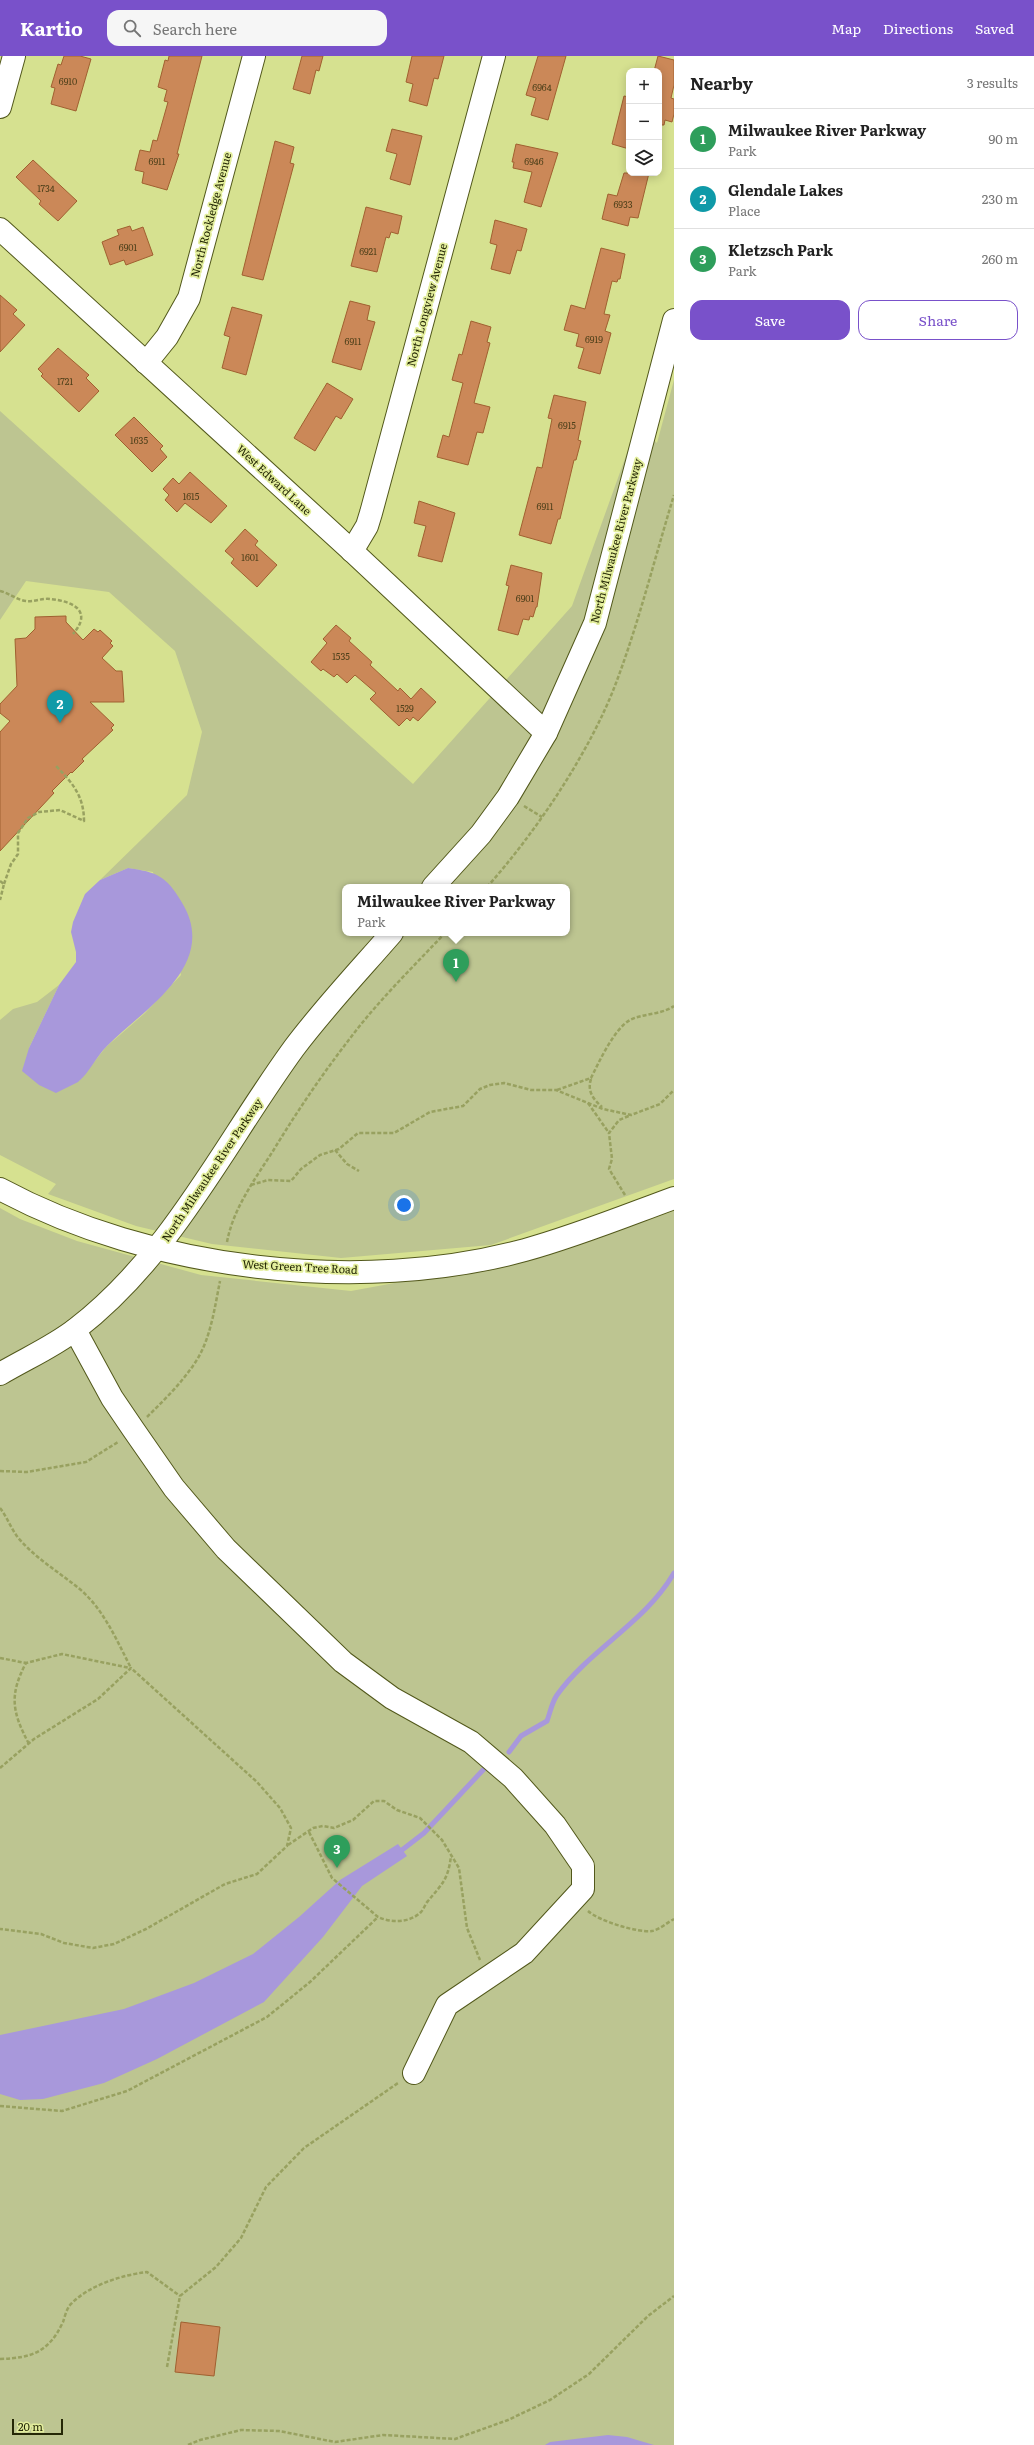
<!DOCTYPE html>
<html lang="en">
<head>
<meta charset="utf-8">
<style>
	:root { --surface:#fff; --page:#f6f6f6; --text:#222; --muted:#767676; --line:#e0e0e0; --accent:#7951ca }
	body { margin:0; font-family:Literata,serif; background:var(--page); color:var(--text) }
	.controls { position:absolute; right:12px; top:12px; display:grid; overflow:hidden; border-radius:8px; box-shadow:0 2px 10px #0003 }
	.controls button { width:36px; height:36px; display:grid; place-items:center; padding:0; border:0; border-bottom:1px solid var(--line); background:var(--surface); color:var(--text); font:20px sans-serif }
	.scale { position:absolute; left:12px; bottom:10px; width:51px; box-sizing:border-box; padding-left:4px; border:2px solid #252806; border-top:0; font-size:11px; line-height:14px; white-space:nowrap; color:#252806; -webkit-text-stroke:3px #e3ee9c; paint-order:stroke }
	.you { position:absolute; left:404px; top:1149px; width:14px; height:14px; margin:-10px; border:3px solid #fff; border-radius:50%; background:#1a73e8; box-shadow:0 0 0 6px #1a73e833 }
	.badge { display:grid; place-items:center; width:26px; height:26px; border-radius:50%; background:var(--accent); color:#fff; font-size:13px; font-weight:700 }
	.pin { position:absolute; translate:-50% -33px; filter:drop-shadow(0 1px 2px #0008) }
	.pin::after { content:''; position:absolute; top:21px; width:14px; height:12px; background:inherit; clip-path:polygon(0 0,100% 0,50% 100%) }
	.popup { position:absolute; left:342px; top:828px; width:228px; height:52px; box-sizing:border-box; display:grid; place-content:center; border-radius:8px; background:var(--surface); filter:drop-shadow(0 1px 3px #0005); font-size:13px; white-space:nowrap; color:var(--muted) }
	.popup b { font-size:15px; color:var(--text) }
	.popup::after { content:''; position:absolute; left:50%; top:100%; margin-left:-8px; border:8px solid transparent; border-top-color:var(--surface) }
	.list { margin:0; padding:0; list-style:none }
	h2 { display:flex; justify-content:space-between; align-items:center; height:52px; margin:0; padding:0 16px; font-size:17px }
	h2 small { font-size:13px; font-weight:400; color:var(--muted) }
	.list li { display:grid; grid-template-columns:26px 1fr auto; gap:12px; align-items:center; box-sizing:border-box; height:60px; padding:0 16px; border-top:1px solid var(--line) }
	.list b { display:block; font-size:15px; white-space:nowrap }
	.list p { margin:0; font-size:13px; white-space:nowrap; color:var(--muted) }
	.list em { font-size:13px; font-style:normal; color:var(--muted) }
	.actions { display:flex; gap:8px; padding:12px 16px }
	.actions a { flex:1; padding:9px 0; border:1px solid var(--accent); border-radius:12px; text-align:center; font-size:14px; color:var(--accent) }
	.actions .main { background:var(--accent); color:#fff }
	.icon { flex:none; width:22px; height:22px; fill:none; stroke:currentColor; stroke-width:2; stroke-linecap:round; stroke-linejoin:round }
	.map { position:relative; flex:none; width:674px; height:2389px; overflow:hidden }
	header { display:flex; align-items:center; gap:24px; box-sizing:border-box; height:56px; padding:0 20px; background:var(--accent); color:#fff }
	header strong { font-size:19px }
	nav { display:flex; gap:22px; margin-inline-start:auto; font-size:14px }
	.search { width:280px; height:36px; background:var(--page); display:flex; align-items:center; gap:10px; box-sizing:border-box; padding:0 14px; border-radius:12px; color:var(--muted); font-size:15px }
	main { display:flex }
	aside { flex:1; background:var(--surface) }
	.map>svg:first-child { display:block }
	.green { fill:#bdc591; fill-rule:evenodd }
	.water { fill:#a898db }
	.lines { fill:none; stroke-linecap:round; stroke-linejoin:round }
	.stream { stroke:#a898db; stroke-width:5 }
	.building { fill:#cb8858; stroke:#a06030 }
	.minor-casing { stroke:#52581b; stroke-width:24 }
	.path { stroke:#98a160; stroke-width:2.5; stroke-dasharray:4 2; stroke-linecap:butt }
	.minor { stroke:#fff; stroke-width:22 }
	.labels { text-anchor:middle; stroke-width:3.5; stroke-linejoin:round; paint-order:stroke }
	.number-label { font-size:9px; fill:#4e401a }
	.street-label { font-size:11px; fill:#252806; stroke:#e3ee9c }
</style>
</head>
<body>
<header>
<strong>Kartio</strong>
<div class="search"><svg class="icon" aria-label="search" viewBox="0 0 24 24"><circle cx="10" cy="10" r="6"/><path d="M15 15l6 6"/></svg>Search here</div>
<nav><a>Map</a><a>Directions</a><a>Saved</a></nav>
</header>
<main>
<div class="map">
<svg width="674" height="2389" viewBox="0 0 674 2389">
	<rect width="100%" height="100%" fill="#d6e190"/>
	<g class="green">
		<path d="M674,324V1123L491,1189L341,1202L212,1188L136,1170L48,1138L56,1128L0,1099V964L13,953L37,946L59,929L29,992L79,1025L106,991L145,957L181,919L153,816L128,812L100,824L187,739L202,676L175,595L109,536L26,525L0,564V355L413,728L572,550L637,369L657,387ZM345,831H567V877H345Z"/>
		<polygon points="0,1152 20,1163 77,1185 201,1219 351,1235 546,1199 674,1155 674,2389 0,2389"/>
	</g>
	<g class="water">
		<path d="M128,812C157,816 166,820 181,845C221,908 145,952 107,990C96,1001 89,1017 78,1026C71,1030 63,1033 56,1037L39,1029L22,1015L29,992L59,929L76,906V896L71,876L73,866L85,838L100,824Z"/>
		<polygon points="398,1788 407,1800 362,1830 323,1881 264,1946 157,2003 104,2027 43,2043 20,2044 0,2038 0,1979 124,1953 194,1927 253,1898 299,1861 340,1824"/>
		<polygon points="608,2379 627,2381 654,2389 545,2389 550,2386"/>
	</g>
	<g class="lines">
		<g class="stream">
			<path d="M509,1696L521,1680L547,1665C550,1657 552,1646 557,1639C590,1593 645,1567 674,1517"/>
			<polyline points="402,1794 424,1777 484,1713"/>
		</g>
	</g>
	<g class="building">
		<polygon points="64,0 80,0 91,3 76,55 51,48 55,32 51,31 58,8 61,9"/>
		<polygon points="169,0 202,0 177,98 179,98 167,134 142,127 144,116 135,114 140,94 150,96 153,84 157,85 168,46 164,45 167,34 158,31 165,4 168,5"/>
		<polygon points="302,0 323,0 319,15 316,14 310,38 293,33"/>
		<polygon points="412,0 444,0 438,23 434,22 427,50 409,45 413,28 406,26"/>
		<polygon points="538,0 566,0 548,64 531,59 536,42 526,39"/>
		<polygon points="658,0 674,4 674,29 671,42 674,43 674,58 672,66 665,64 664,69 659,69 659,15 654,15"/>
		<polygon points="624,40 629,41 629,93 612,88"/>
		<polygon points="392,73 422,80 410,129 390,123 397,98 386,95"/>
		<polygon points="275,85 294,91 290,107 294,108 263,224 242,219"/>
		<polygon points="516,88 558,97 541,151 524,146 532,116 513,112 514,106 512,106"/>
		<polygon points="33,104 77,145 58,165 39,148 41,145 16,121"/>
		<polygon points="624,117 649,117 638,162 630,161 628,170 602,163 608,138 617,140"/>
		<polygon points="366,151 402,160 398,178 391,176 389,182 386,181 377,216 351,210"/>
		<polygon points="495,164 527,173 521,195 517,194 510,218 491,213 497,189 490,187"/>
		<polygon points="130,170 132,175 143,171 153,199 126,209 124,204 110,209 102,186 119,179 117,174"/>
		<polygon points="601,192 625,198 620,223 618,223 617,226 612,225 604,258 610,259 605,275 611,277 600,318 578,312 584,292 576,290 579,278 564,274 571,249 585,253"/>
		<polygon points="0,239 17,254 13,258 25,269 0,296"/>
		<polygon points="350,245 370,250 367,264 375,266 361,314 332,306"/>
		<polygon points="232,251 262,259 246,319 222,312 230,281 224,279"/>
		<polygon points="471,265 491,271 487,286 490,287 474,347 490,351 483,377 477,376 468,409 437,401 443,379 449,381 463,327 452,324 459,298 462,299"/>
		<polygon points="58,292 89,319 86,322 99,335 79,356 41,320 43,318 38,313"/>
		<polygon points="327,327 353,343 341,363 336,360 315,395 294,382"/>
		<polygon points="554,339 586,346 578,384 581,385 576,404 574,404 560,463 558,463 551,488 519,479 537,411 542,412 552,363 548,362"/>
		<polygon points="134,361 163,390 160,393 167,401 152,416 115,379"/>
		<polygon points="190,416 227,450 211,467 185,447 177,456 165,444 169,439 163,433 173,422 179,428"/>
		<polygon points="419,445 455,457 442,506 418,500 426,470 414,467"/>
		<polygon points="245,473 258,485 255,489 277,509 257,531 231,507 234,503 225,495"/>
		<polygon points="511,509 542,517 537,551 536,551 533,561 530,560 529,564 523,563 518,579 498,574 509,530 506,529"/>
		<polygon points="66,560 66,566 83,584 94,573 98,576 100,574 112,585 110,587 113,590 102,602 116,615 122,615 124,646 90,646 114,669 111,672 113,674 82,703 84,705 72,717 71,716 52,735 54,737 0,795 0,676 10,665 0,657 0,648 17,630 15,583 26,582 35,573 35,561"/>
		<polygon points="336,569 351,582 349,585 372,606 370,609 398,635 400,632 411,643 421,632 436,646 418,665 413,661 410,665 407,662 399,670 370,643 376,637 355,619 347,627 337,618 334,621 323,613 321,615 311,606 327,587 323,583"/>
		<polygon points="181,2266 220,2271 214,2320 175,2316"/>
	</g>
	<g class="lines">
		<g class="minor-casing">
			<g id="minor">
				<polyline points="0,51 14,0"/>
				<polyline points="0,173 352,495 546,677"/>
				<polyline points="146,307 167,281 189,242 254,0"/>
				<polyline points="352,495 367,470 371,457 494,0"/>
				<polyline points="433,831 481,778 508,741 546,677 595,567 674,264"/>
				<path d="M0,1133C150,1214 360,1239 525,1194C576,1180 625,1160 674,1142"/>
				<polyline points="75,1274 112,1342 133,1373 174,1432 226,1493 343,1606 392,1642 471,1686 513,1722 555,1769 583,1810 583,1833 524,1897 447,1949 414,2017"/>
				<path d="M0,1318C25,1303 53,1291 76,1273C172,1199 224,1088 294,992C324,952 359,915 392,877"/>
			</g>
		</g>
		<g class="path">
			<path d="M0,535C9,537 17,544 26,545C34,546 42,542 50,543C73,545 93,555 73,578"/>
			<polyline points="524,750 542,761"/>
			<polyline points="0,825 4,828 0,844"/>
			<path d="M4,828L11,808L18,798V777L28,762L39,756L60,754L84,765C84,740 72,726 55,709"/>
			<path d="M487,831C536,776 590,696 616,627C639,566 655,501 674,439"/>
			<path d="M591,1023C587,1035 593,1043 602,1051"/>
			<path d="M557,1034L591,1022C599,1006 614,973 630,964C644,957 661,959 674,950"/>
			<polyline points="588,1047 609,1077"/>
			<polyline points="335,1094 347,1108 359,1115"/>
			<polyline points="251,1129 268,1124 291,1125 301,1113 320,1099 339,1093 358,1077 394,1077 430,1056 463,1050 480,1033 490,1029 504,1027 531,1034 556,1034 603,1053 631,1059 660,1048 674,1034"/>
			<polyline points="625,1139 609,1113 612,1103 609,1077 619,1064 631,1059"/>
			<path d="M227,1186C233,1153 255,1123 273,1095C296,1057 321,1020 348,985C377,946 412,912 445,877"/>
			<path d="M147,1361C165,1343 184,1325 198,1302C211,1280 215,1250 220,1225"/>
			<polyline points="0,1415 27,1416 86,1406 118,1386"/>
			<path d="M0,1452C8,1462 12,1476 21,1485C39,1505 62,1518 82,1535C105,1556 117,1585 131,1612"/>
			<polyline points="0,1602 26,1607"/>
			<path d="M29,1688C12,1656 9,1639 26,1607L62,1598L130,1612"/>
			<polyline points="0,1712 34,1683 98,1643 131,1612 257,1726 280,1752 291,1772 287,1790 257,1818 225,1828 146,1873 114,1888 93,1892 64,1887 41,1878 0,1873"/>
			<path d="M309,1776L332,1822L378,1861C391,1867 410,1867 421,1856C424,1853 425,1848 428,1845C442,1828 448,1824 451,1800"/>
			<polyline points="288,1789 313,1772 323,1770 334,1772 353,1764 374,1745 384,1745 397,1754 420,1762 442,1784 459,1812 467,1872 480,1904"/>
			<path d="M588,1855C599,1865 638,1877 652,1875C659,1874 668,1866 674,1863"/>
			<polyline points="0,2050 62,2055 127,2035 267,1961 310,1926 378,1861"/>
			<path d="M0,2303C32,2302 49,2296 63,2266C65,2260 67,2251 72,2247C90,2229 122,2219 147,2216L180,2240"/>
			<polyline points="167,2311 180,2240 216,2211 241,2182 266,2131 304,2092 398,2027"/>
			<polyline points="188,2389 200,2384 241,2374 279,2375 335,2386 383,2379 455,2383 508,2364 550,2344 589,2318 648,2260 674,2240"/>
		</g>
		<use href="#minor" class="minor"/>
	</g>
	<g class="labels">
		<g class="number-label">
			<text x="68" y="29">6910</text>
			<text x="542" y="35">6964</text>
			<text x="157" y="109">6911</text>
			<text x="534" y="109">6946</text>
			<text x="46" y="136">1734</text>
			<text x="623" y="152">6933</text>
			<text x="128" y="195">6901</text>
			<text x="368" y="199">6921</text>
			<text x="594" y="287">6919</text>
			<text x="353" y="289">6911</text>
			<text x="65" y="329">1721</text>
			<text x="567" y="373">6915</text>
			<text x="139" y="388">1635</text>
			<text x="191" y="444">1615</text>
			<text x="545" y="454">6911</text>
			<text x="250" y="505">1601</text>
			<text x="525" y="546">6901</text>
			<text x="341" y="604">1535</text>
			<text x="405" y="656">1529</text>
		</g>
		<g class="street-label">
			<text transform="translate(211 159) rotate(-75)" y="4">North Rockledge Avenue</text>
			<text transform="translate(427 249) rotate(-75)" y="4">North Longview Avenue</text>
			<text transform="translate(274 424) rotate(43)" y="4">West Edward Lane</text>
			<text transform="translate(616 485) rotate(-75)" y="4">North Milwaukee River Parkway</text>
			<text transform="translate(212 1114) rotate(-56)" y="4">North Milwaukee River Parkway</text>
			<text transform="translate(300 1211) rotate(3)" y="4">West Green Tree Road</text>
		</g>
	</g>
</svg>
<div class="controls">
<button>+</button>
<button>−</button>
<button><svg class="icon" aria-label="layers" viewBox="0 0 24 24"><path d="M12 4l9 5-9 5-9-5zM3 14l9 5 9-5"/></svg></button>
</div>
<div class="scale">20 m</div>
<div class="you"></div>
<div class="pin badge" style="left:456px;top:926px;background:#2e9e5b">1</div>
<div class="popup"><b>Milwaukee River Parkway</b>Park</div>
<div class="pin badge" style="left:60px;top:667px;background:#0f9aa8">2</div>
<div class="pin badge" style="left:337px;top:1812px;background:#2e9e5b">3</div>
</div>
<aside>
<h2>Nearby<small>3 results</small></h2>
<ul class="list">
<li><span class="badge" style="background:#2e9e5b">1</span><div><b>Milwaukee River Parkway</b><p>Park</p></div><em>90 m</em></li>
<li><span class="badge" style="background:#0f9aa8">2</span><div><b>Glendale Lakes</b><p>Place</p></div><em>230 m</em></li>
<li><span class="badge" style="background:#2e9e5b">3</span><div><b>Kletzsch Park</b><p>Park</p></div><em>260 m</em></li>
</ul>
<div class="actions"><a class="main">Save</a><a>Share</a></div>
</aside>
</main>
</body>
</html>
